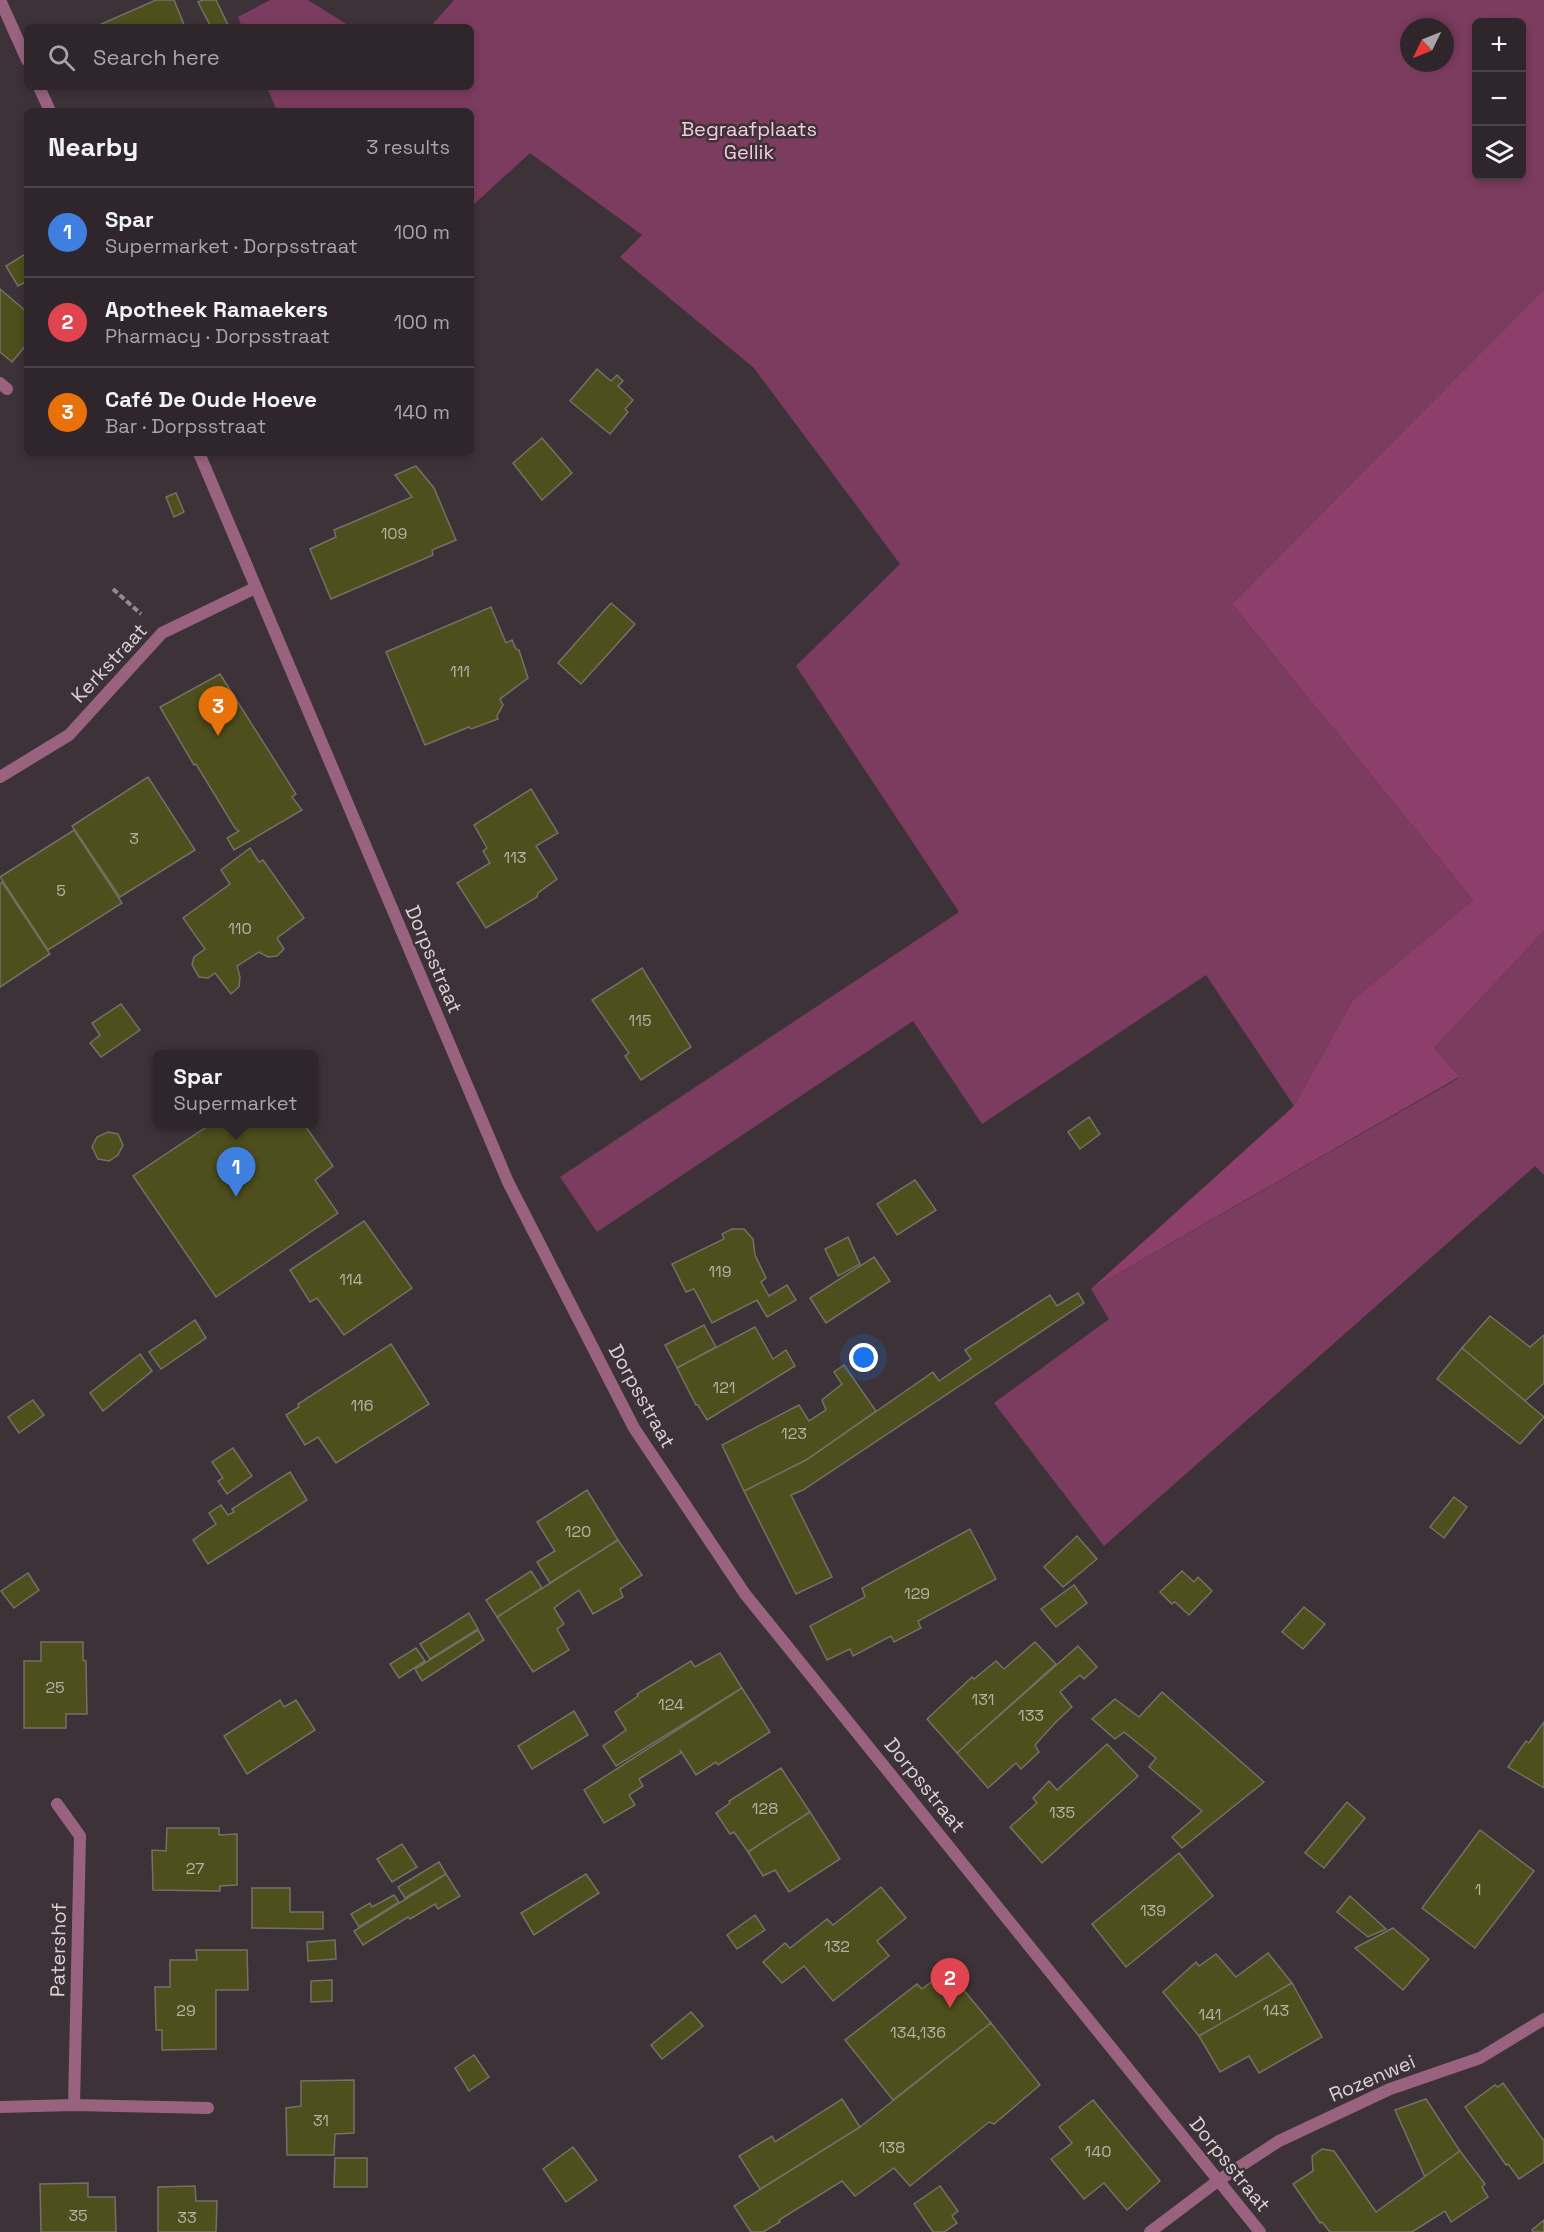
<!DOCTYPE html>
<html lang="en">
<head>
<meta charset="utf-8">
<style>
	:root { --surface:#2e262a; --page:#362e32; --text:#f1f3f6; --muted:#a7a5a8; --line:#494347; --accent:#ea580c }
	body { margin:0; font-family:"Space Grotesk",sans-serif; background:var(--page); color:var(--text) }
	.controls { position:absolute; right:18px; top:18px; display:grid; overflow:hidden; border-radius:9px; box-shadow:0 3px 9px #0003 }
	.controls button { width:54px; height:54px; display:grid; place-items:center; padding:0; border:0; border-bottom:2px solid var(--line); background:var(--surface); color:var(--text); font:30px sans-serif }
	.compass { position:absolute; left:1400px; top:18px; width:54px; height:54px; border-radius:50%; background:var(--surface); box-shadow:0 3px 9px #0003; rotate:227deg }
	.you { position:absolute; left:864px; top:1358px; width:21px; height:21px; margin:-15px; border:4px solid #fff; border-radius:50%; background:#1a73e8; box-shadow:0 0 0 9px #1a73e833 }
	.badge { display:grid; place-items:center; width:39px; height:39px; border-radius:50%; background:var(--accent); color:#fff; font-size:20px; font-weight:700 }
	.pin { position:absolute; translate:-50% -50px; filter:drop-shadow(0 2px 3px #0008) }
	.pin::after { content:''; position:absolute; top:32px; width:21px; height:18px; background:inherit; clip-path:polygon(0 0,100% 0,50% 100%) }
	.popup { position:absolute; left:153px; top:1050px; width:165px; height:78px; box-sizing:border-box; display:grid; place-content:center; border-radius:9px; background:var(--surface); filter:drop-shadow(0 2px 4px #0005); font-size:20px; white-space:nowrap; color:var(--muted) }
	.popup b { font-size:22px; color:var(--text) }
	.popup::after { content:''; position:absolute; left:50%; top:100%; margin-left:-12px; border:12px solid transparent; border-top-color:var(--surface) }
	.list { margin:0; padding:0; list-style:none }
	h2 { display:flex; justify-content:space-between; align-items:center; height:78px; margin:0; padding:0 24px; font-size:26px }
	h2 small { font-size:20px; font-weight:400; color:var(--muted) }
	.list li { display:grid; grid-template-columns:39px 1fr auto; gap:18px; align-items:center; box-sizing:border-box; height:90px; padding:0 24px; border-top:2px solid var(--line) }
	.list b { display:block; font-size:22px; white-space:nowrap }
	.list p { margin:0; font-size:20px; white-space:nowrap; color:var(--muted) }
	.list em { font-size:20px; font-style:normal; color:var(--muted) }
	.icon { flex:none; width:33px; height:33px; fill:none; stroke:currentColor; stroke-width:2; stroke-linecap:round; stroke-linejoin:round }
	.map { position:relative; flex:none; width:1544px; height:2232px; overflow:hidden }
	.search { position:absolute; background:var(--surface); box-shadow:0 3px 9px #0003; left:24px; top:24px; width:450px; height:66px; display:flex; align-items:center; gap:15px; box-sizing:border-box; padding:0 21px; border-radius:9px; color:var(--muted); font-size:22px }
	.panel { position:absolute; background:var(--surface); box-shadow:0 3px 9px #0003; left:24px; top:108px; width:450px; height:348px; border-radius:9px }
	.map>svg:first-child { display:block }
	.green { fill:#7c3c5f; fill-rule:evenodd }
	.forest { fill:#8d3f6b }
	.building { fill:#4e4f1d; stroke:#717266; stroke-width:1.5 }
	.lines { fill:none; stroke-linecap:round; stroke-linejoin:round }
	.path { stroke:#938a8e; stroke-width:4; stroke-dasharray:6 3; stroke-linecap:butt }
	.minor { stroke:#99637f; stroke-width:12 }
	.tertiary { stroke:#99637f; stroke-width:12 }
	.labels { text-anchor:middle; stroke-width:5; stroke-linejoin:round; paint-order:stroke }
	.number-label { font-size:16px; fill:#b6b1a7 }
	.park-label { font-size:20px; fill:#f7c9e0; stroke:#3d3238 }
	.street-label { font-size:20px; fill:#d9d2d5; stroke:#3d3238 }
</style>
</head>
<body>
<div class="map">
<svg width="1544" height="2232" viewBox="0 0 1544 2232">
	<rect width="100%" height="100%" fill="#3d3238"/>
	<g class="green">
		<polygon points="270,0 308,0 351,27 242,27 238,17"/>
		<path d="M454,0H1544V289L1232,604L1473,900L1353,1000L1294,1106L1206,975L982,1124L913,1021L597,1232L560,1177L959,912L796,666L900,564L754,368L620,257L642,235L530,153L471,207V111H277L267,87H471V27H430ZM1476,22H1522V176H1476ZM1409,27H1445V63H1409Z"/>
		<polygon points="1544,931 1544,1175 1535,1166 1104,1546 994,1403 1109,1319 1091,1289 1459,1078 1434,1048"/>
	</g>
	<polygon class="forest" points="1544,289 1544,931 1434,1048 1459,1077 1091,1289 1294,1106 1353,1000 1473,900 1232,604"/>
	<g class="building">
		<polygon points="156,0 174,0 185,27 100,27 99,25"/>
		<polygon points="203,0 216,0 228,25 224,27 211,27 198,2"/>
		<polygon points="27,253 27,281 18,286 6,266"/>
		<polygon points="0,289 27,312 27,344 12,362 0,352"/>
		<polygon points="597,369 611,381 617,375 623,381 618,386 633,400 625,409 628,412 610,434 570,401"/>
		<polygon points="542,438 572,473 542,500 513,463"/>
		<polygon points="416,466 434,488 456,540 432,550 433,555 331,599 310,549 336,537 334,530 412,497 395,475"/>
		<polygon points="176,493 184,512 174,517 166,497"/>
		<polygon points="611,603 635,624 581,684 558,663"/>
		<polygon points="491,607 506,643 512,640 516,649 519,650 528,678 500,699 503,705 497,716 498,719 471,729 469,727 425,745 386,652"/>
		<polygon points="220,674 296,794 292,797 302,810 234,850 227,838 239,831 235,828 196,764 194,765 160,707"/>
		<polygon points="148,777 195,850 120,897 72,826"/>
		<polygon points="531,789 558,833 536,846 557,879 538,893 537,897 486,928 457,883 490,863 483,851 487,848 474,825"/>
		<polygon points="74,830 122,903 48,950 0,877"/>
		<polygon points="250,848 259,862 263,860 304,918 277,938 284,949 277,956 268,957 259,952 237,966 240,977 239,987 231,994 215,973 208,978 199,977 192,965 194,957 205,949 183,918 230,884 221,870"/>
		<polygon points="2,882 50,954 0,987 0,883"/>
		<polygon points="642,968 691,1047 641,1080 625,1056 629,1053 592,1000"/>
		<polygon points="121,1004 140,1030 101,1057 90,1043 100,1035 92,1023"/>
		<polygon points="1089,1117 1100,1134 1080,1149 1068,1132"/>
		<polygon points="211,1124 304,1124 333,1166 315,1180 338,1213 216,1297 133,1176"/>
		<polygon points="108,1132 118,1134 123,1145 118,1155 109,1161 98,1159 92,1147 97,1137"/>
		<polygon points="915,1180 936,1210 897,1235 877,1204"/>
		<polygon points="364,1221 412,1288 344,1335 317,1298 310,1302 290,1270"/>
		<polygon points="732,1229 744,1229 753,1239 755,1255 766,1278 761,1282 769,1296 787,1285 796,1300 767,1317 757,1300 712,1323 694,1289 686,1292 672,1264 724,1239 722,1234"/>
		<polygon points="848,1237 860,1264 838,1276 825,1249"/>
		<polygon points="874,1257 890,1281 826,1323 810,1298"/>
		<polygon points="1078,1293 1084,1303 803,1490 791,1495 832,1577 796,1594 744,1491 806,1460 933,1372 939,1381 971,1359 965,1350 1050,1295 1057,1306"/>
		<polygon points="1490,1316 1530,1347 1544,1335 1544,1383 1525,1401 1462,1348"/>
		<polygon points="195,1320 206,1338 161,1369 149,1352"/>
		<polygon points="704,1325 716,1347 677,1368 665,1345"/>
		<polygon points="755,1327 773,1359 786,1350 795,1366 707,1420 698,1405 696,1405 677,1368"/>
		<polygon points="391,1344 429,1404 336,1463 318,1437 305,1445 286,1415 299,1407 298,1404"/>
		<polygon points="1462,1348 1544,1417 1520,1444 1437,1379"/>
		<polygon points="140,1354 152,1371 103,1411 90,1393"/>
		<polygon points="844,1365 876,1411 806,1460 744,1491 722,1445 799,1405 809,1421 826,1410 822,1400 842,1384 834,1372"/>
		<polygon points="33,1400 44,1415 19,1433 8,1417"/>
		<polygon points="233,1448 252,1476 227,1494 218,1481 223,1478 212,1462"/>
		<polygon points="290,1472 307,1500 208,1564 193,1540 216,1524 209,1513 221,1505 228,1515 234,1512 232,1509"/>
		<polygon points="587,1490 618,1540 550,1583 537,1562 555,1551 537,1522"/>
		<polygon points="1454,1497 1467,1507 1444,1538 1430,1527"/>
		<polygon points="970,1529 996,1579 918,1621 921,1628 894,1642 891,1636 853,1656 850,1649 827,1660 810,1626 865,1597 862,1588"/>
		<polygon points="1077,1536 1097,1559 1063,1587 1044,1567"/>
		<polygon points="618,1540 642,1575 620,1589 623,1597 593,1614 579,1590 554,1608 564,1624 557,1629 569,1650 533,1672 497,1617"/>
		<polygon points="531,1571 542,1588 497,1617 486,1600"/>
		<polygon points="1182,1571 1194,1582 1198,1577 1212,1591 1189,1615 1175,1602 1172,1604 1160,1592"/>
		<polygon points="28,1573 39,1590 14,1608 1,1591"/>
		<polygon points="1074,1585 1087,1603 1056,1627 1041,1609"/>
		<polygon points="1304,1607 1325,1624 1303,1649 1282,1632"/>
		<polygon points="469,1613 478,1629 430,1659 420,1644"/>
		<polygon points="478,1630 484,1640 422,1681 415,1669"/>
		<polygon points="41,1642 83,1642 83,1660 86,1661 87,1714 66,1714 66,1728 24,1728 24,1661 41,1661"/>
		<polygon points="1035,1642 1056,1664 957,1753 927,1719 972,1677 974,1679 996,1661 1004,1669"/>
		<polygon points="1078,1646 1097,1667 1084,1679 1080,1675 1060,1692 1072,1707 1055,1723 1035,1745 1039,1752 1021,1769 1016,1763 988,1788 957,1753"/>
		<polygon points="416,1648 425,1661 399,1678 390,1664"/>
		<polygon points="720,1653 742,1688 616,1766 603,1746 626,1730 615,1712 638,1696 637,1694 691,1661 695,1667"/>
		<polygon points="742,1688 770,1732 718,1765 716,1762 696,1775 680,1750 681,1753 639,1779 643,1786 629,1795 635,1805 604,1823 584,1790"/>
		<polygon points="1162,1692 1264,1782 1182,1848 1172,1837 1202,1811 1149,1767 1156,1758 1124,1732 1115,1739 1092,1719 1115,1699 1139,1717"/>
		<polygon points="280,1700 284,1707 296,1700 315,1730 247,1774 224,1736"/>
		<polygon points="574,1711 588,1735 532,1769 518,1746"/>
		<polygon points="1544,1722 1544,1788 1508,1767 1526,1741 1529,1743"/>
		<polygon points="1107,1744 1138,1776 1042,1863 1010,1827 1037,1803 1033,1798 1049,1781 1057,1790"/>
		<polygon points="781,1768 810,1812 748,1852 734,1832 730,1834 716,1813 730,1803 729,1801"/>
		<polygon points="1347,1802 1365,1818 1324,1868 1305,1853"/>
		<polygon points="810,1812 840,1859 789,1892 775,1870 763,1876 748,1852"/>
		<polygon points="167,1828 219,1828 219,1835 237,1834 237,1885 220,1886 220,1891 153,1890 152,1850 166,1851"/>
		<polygon points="1480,1830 1534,1871 1475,1948 1422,1908"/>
		<polygon points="402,1844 417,1867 392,1882 377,1859"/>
		<polygon points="1179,1853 1213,1896 1126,1967 1092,1924"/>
		<polygon points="439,1862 446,1874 405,1898 398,1887"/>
		<polygon points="446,1874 460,1896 438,1909 435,1904 410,1919 408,1917 363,1945 354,1931"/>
		<polygon points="586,1874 599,1893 534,1935 521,1913"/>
		<polygon points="881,1887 906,1918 877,1941 889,1956 833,2001 804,1966 782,1983 763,1962 785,1943 790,1948 827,1919 833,1925"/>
		<polygon points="252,1888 290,1888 290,1912 323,1912 323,1929 252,1928"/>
		<polygon points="394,1895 399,1902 359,1927 351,1914 370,1903 372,1907"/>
		<polygon points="1350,1896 1386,1929 1368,1937 1337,1912"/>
		<polygon points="755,1915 765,1930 737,1949 727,1935"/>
		<polygon points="1393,1928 1429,1959 1403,1990 1355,1948"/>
		<polygon points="335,1940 336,1959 308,1961 307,1942"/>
		<polygon points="196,1950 247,1950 248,1990 216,1990 216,2049 162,2050 162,2030 156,2030 155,1987 170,1987 170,1960 197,1960"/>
		<polygon points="1268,1953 1292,1983 1199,2036 1163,1992 1196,1962 1199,1966 1216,1954 1236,1977"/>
		<polygon points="947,1970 991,2023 893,2100 845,2040 917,1984 922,1989"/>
		<polygon points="332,1980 332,2001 311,2002 311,1981"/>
		<polygon points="1292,1983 1322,2037 1259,2073 1249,2056 1220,2072 1199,2036"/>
		<polygon points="691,2012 703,2026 662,2059 651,2045"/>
		<polygon points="991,2023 1040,2085 994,2124 989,2122 910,2186 894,2168 855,2196 842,2181 779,2220 780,2222 763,2232 751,2232 734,2206 860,2127"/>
		<polygon points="474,2055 489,2077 469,2091 455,2068"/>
		<polygon points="354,2080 354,2133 335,2134 334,2155 287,2155 286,2108 301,2106 301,2081"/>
		<polygon points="1503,2083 1544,2141 1544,2162 1519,2179 1508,2164 1506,2165 1465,2107 1495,2085 1498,2087"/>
		<polygon points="842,2099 860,2127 760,2189 739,2156 772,2136 775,2142"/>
		<polygon points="1426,2099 1460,2151 1425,2177 1395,2110"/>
		<polygon points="1093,2100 1160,2181 1127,2210 1104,2183 1084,2199 1051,2159 1072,2143 1059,2127"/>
		<polygon points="573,2147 597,2180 566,2202 543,2169"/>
		<polygon points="1322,2149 1334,2151 1376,2212 1460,2151 1485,2184 1482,2187 1488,2197 1451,2222 1445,2211 1412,2232 1330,2232 1322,2222 1320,2223 1293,2184 1313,2171 1312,2156"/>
		<polygon points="335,2158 367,2158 367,2187 334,2187"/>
		<polygon points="88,2183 88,2197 115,2197 116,2232 41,2232 40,2184"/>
		<polygon points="195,2186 196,2201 217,2201 216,2232 158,2232 158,2187"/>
		<polygon points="940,2186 958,2211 952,2216 957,2223 944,2232 933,2232 914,2204"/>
		<polygon points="1544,2220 1544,2232 1533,2232 1532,2230"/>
	</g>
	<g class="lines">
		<polyline class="path" points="113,589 141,614"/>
		<g class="minor">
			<polyline points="0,383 7,389"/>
			<polyline points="0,777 69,735 162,633 255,588"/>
			<polyline points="57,1804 80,1836 74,2105"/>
			<polyline points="0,2107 74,2105 208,2108"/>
			<polyline points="1150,2232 1219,2180 1279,2141 1390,2089 1480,2058 1544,2019"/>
		</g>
		<g class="tertiary">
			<polyline points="0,0 27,60"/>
			<polyline points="39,87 50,111"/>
			<polyline points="199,453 508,1182 634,1428 745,1594 1260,2232"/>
		</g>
	</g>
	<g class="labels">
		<g class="number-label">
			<text x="394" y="539">109</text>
			<text x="460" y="677">111</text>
			<text x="134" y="844">3</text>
			<text x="515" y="863">113</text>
			<text x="61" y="896">5</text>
			<text x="240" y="934">110</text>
			<text x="640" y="1026">115</text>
			<text x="720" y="1277">119</text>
			<text x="351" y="1285">114</text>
			<text x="724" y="1393">121</text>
			<text x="362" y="1411">116</text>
			<text x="794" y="1439">123</text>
			<text x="578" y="1537">120</text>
			<text x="917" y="1599">129</text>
			<text x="55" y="1693">25</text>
			<text x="983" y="1705">131</text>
			<text x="671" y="1710">124</text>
			<text x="1031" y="1721">133</text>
			<text x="765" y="1814">128</text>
			<text x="1062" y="1818">135</text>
			<text x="195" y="1874">27</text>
			<text x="1478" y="1895">1</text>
			<text x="1153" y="1916">139</text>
			<text x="837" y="1952">132</text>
			<text x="186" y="2016">29</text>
			<text x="1276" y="2016">143</text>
			<text x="1210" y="2020">141</text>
			<text x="918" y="2038">134,136</text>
			<text x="321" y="2126">31</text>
			<text x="892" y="2153">138</text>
			<text x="1098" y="2157">140</text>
			<text x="78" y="2221">35</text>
			<text x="187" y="2223">33</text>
		</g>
		<g class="park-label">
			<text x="749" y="136">Begraafplaats<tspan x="749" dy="23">Gellik</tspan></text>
		</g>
		<g class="street-label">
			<text transform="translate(109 663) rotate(-47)" y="7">Kerkstraat</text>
			<text transform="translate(434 959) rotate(67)" y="7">Dorpsstraat</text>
			<text transform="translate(642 1396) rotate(61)" y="7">Dorpsstraat</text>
			<text transform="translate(925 1785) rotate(51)" y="7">Dorpsstraat</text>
			<text transform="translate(58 1950) rotate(-89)" y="7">Patershof</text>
			<text transform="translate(1372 2078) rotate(-23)" y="7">Rozenwei</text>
			<text transform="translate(1230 2164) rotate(51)" y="7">Dorpsstraat</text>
		</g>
	</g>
</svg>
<div class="controls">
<button>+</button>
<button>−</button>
<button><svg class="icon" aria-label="layers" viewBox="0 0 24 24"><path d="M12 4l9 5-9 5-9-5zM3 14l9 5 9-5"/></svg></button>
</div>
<svg class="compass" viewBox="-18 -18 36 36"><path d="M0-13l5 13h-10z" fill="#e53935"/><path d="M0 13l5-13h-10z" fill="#a7a5a8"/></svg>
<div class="you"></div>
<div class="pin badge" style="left:236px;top:1197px;background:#3f7fe0">1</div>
<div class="popup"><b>Spar</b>Supermarket</div>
<div class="pin badge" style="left:950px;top:2008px;background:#e0444e">2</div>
<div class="pin badge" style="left:218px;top:736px;background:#e8710a">3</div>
<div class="search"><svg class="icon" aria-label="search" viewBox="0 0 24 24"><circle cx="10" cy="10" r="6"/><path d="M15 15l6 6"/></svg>Search here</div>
<section class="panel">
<h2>Nearby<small>3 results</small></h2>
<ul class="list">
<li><span class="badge" style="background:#3f7fe0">1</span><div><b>Spar</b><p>Supermarket · Dorpsstraat</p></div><em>100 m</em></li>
<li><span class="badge" style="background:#e0444e">2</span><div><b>Apotheek Ramaekers</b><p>Pharmacy · Dorpsstraat</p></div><em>100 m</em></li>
<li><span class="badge" style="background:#e8710a">3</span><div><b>Café De Oude Hoeve</b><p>Bar · Dorpsstraat</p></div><em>140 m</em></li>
</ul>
</section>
</div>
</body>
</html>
